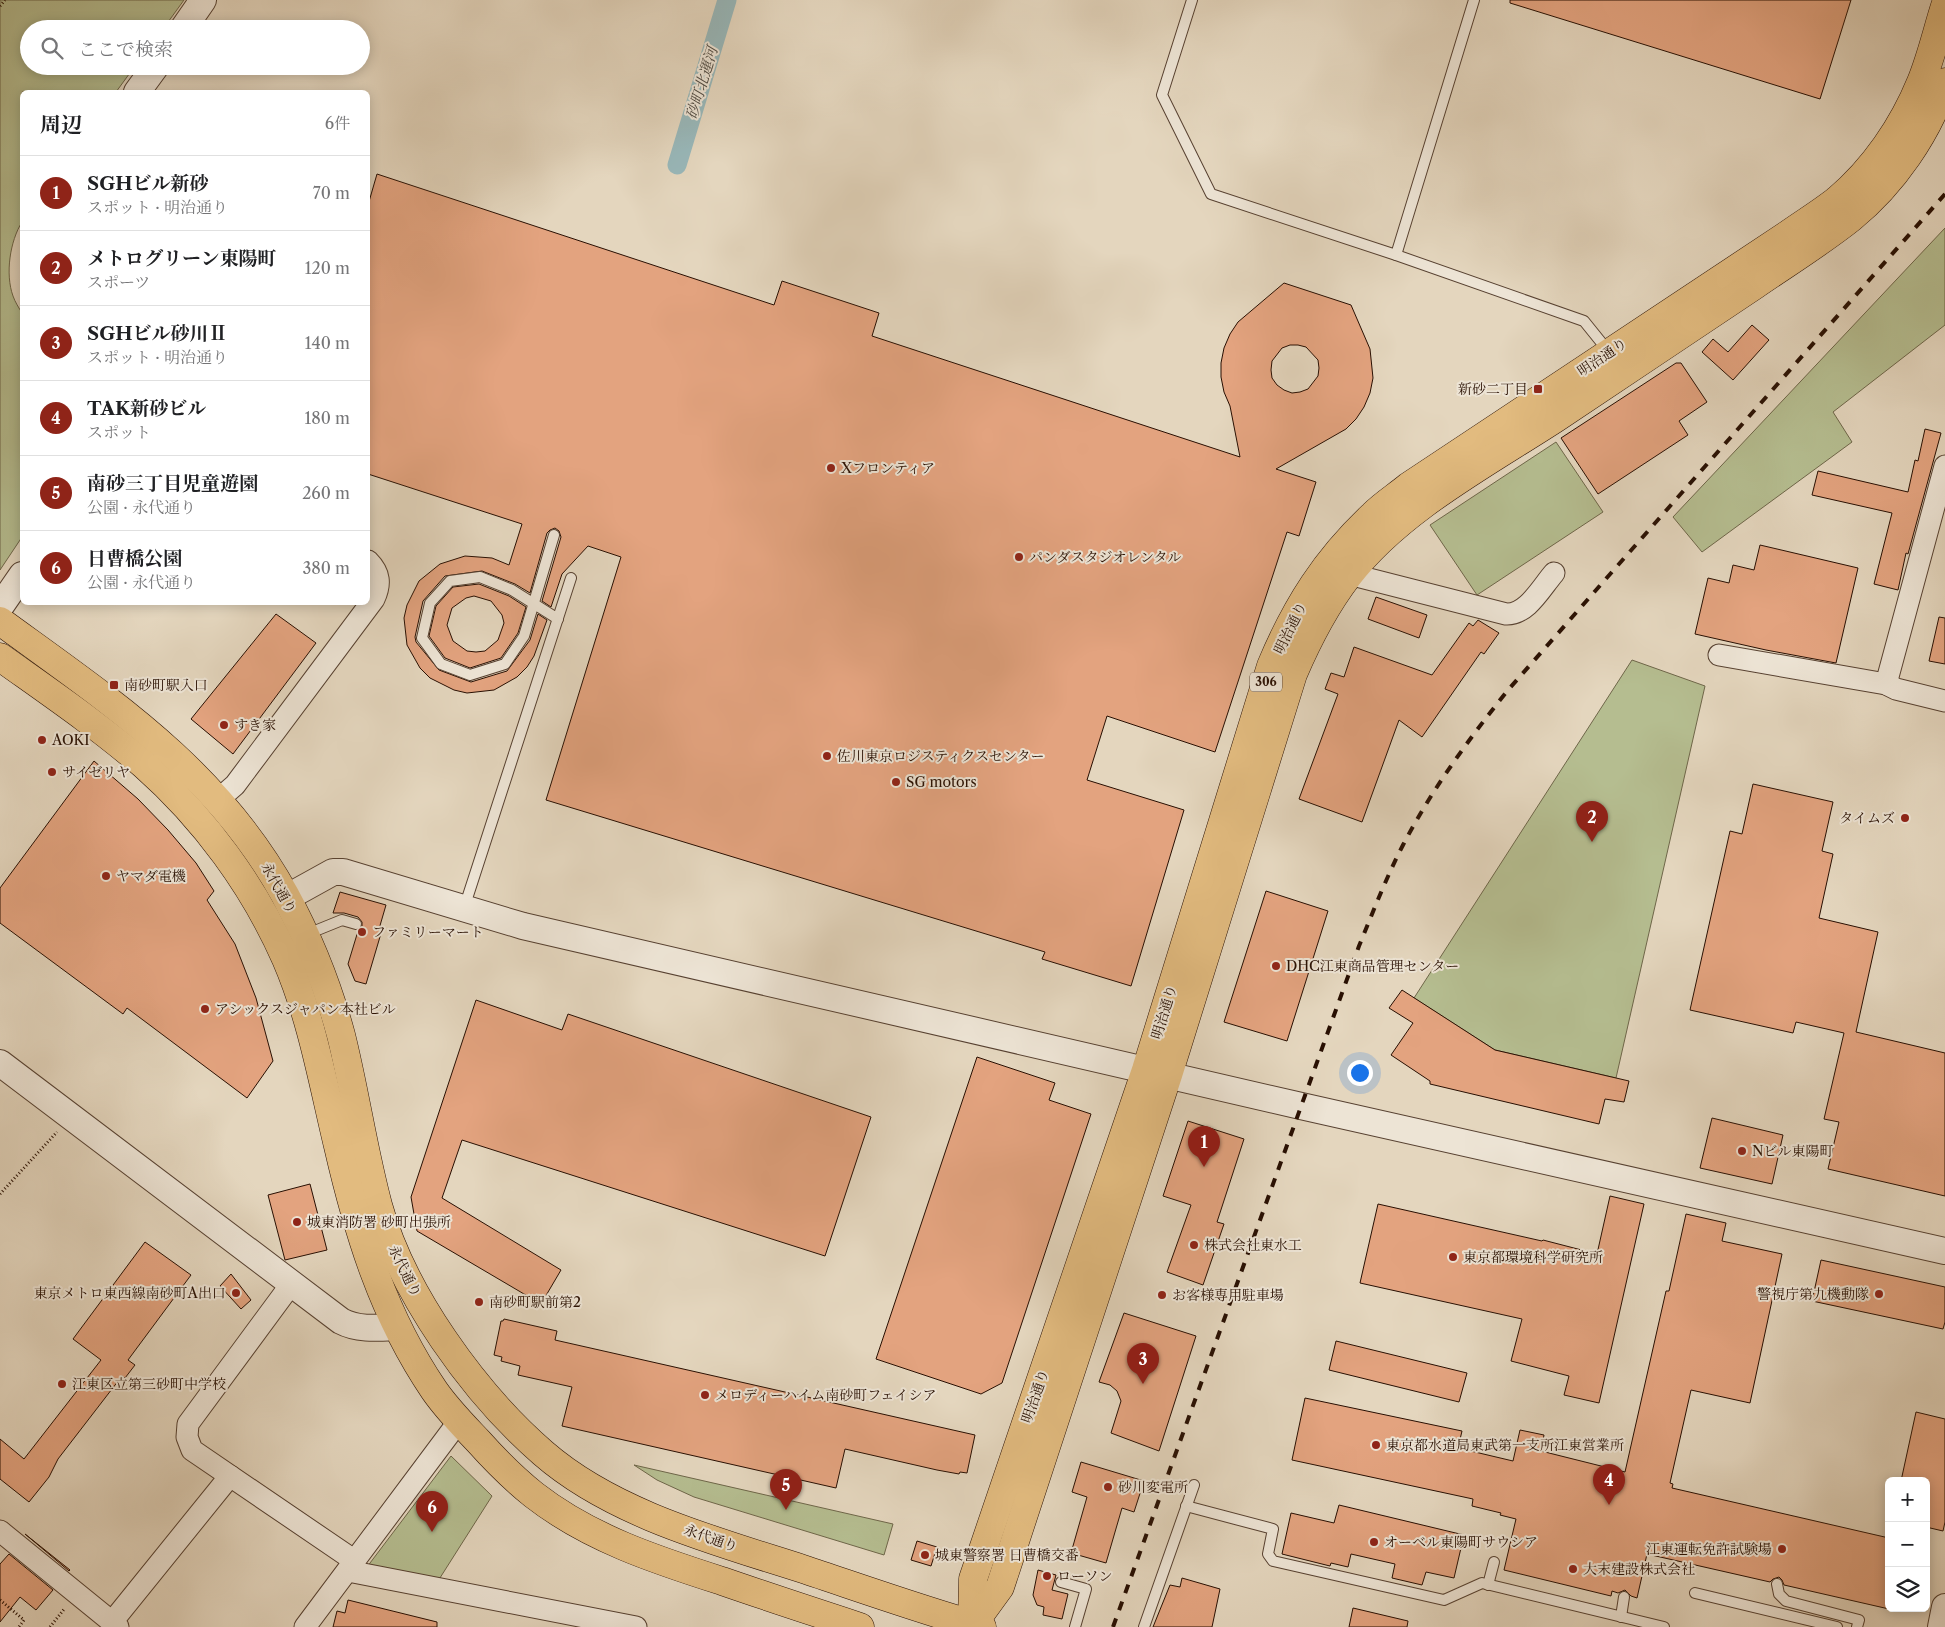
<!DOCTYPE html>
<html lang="ja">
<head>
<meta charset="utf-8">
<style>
	:root { --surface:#fff; --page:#f2f2f2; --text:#202124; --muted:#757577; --line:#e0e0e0; --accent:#8f2418 }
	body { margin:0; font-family:"Libre Caslon Text","Noto Serif JP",serif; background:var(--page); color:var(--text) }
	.controls { position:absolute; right:15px; bottom:15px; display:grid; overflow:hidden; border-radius:8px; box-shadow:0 2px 12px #0003 }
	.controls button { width:45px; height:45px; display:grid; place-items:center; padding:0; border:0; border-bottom:1px solid var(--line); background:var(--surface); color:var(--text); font:25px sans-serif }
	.you { position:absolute; left:1359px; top:1072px; width:18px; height:18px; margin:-12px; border:4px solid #fff; border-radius:50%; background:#1a73e8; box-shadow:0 0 0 8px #1a73e833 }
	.badge { display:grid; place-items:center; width:32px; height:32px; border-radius:50%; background:var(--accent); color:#fff; font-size:16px; font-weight:700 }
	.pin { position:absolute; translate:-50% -41px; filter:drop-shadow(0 1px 2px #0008) }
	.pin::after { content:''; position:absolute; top:26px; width:18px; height:15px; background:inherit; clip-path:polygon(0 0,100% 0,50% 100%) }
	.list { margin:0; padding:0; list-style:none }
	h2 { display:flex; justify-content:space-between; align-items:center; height:65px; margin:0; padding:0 20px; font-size:21px }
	h2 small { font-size:16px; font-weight:400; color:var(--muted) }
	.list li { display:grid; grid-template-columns:32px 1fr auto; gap:15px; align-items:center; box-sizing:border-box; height:75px; padding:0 20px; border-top:1px solid var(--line) }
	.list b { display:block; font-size:19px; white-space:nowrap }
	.list p { margin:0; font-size:16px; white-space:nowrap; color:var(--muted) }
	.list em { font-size:16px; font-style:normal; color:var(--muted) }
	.icon { flex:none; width:28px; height:28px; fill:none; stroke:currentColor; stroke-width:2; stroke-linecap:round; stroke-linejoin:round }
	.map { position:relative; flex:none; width:1945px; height:1627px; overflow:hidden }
	.search { position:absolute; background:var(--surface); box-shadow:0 2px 12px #0003; left:20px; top:20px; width:350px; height:55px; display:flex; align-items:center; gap:12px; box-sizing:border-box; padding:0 18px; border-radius:28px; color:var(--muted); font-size:19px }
	.panel { position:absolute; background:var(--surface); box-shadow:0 2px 12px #0003; left:20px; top:90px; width:350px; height:515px; border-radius:8px }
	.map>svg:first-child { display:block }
	.green { fill:#b5bd90; stroke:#6e6649 }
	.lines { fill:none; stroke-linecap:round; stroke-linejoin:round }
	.canal { stroke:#98b7b9; stroke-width:19 }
	.building { fill:#e3a37f; stroke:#280f02; fill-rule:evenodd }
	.service-casing { stroke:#574131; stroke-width:12 }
	.minor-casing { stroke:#574131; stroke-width:23 }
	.tertiary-casing { stroke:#574131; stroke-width:28 }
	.primary-casing { stroke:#280f02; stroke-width:29 }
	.path { stroke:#280f02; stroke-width:3; stroke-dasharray:1 2.5; stroke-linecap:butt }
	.service { stroke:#ede4d5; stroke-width:10 }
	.minor { stroke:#ede4d5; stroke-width:21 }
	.tertiary { stroke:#ede4d5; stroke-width:26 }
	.primary { stroke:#e2bb7f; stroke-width:28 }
	.rail { stroke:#280f02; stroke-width:4; stroke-dasharray:9 9; stroke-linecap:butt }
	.poi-dot { fill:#8f2418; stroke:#ede4d5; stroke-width:2 }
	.labels { text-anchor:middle; stroke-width:4; stroke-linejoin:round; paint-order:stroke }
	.shield { fill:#ede4d5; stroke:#634f41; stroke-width:1 }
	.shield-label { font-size:12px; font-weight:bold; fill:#280f02 }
	.street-label { font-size:14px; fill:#280f02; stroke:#ede4d5 }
	.poi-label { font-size:14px; fill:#280f02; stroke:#ede4d5; text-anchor:start }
	.water-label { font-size:15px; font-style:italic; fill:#4f4a42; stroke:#ede4d5 }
</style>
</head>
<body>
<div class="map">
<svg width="1945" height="1627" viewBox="0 0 1945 1627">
	<rect width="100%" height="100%" fill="#e4d6be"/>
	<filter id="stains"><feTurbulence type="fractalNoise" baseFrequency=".004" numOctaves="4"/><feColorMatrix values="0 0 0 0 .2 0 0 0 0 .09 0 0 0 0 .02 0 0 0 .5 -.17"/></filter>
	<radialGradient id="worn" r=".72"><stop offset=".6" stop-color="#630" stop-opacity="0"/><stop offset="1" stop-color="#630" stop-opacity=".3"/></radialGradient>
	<g class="green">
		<path d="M0,0H184L163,29H29V66H135L116,92H22V222C10,241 5,274 13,296C15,302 19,308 22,313V537L0,570Z"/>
		<polygon points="1945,228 1945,325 1833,412 1852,442 1702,552 1673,517"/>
		<polygon points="1556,442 1603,512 1477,595 1430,525"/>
		<polygon points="1632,660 1705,686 1616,1078 1495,1050 1414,998"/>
		<polygon points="451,1456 492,1496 438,1581 367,1567"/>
		<polygon points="634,1465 893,1524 884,1555 694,1497 657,1480"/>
	</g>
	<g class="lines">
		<polyline class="canal" points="677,165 727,0"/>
	</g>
	<g class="building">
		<polygon points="1510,0 1851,0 1820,99 1510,3"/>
		<path d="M377,174L774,305L782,281L879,313L872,336L1240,457L1230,406L1224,392L1221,377V363L1224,348L1230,334L1238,322L1284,283L1351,305L1370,349L1373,378L1370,393L1364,407L1356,419L1346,429L1276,469L1316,482L1299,536L1287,532L1215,752L1107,716L1087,780L1184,810L1131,986L1042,959L1045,952L546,800L621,557L588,546L562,574L551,607L542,601L561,537L559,531L555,528L550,530L547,533L530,593L515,584L482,571L445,576L423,601L415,637L416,642L439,670L471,682L507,671L530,640L538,614L547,620L534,656L527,667L517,677L494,690L467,693L454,690L430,678L420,668L407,645L404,618L407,605L419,581L440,564L465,556L492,558L509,565L522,524L368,474V205ZM1290,345H1298L1306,347L1318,360L1319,368L1318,376L1308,389L1300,392L1292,393L1284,390L1277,385L1272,378L1271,370L1272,361L1282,348Z"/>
		<polygon points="1752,325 1769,340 1733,380 1702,352 1713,339 1728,352"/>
		<polygon points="1676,363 1681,363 1707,402 1679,421 1688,435 1598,494 1561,438"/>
		<polygon points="1925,429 1941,433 1908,554 1906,553 1898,590 1874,584 1892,513 1812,495 1818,471 1908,492 1915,460 1918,461"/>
		<polygon points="1760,545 1858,568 1836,663 1766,650 1695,634 1708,578 1729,583 1733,565 1754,570"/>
		<path d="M479,584L509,596L526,607L518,633L501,658L470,668L445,658L429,636L436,606L453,587ZM474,596L491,601L502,615L504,623L498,640L485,651L476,652L467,651L453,641L447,625L452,608L466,598Z"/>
		<polygon points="1376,597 1427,615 1419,638 1368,619"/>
		<polygon points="276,614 316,643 233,754 191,719"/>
		<polygon points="1939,617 1945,618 1945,664 1929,661"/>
		<polygon points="1478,620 1499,633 1484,654 1481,652 1422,737 1399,720 1362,822 1299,799 1338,694 1325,689 1331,673 1344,677 1354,647 1432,675 1469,623 1473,626"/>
		<polygon points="94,761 138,799 168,830 196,863 214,891 207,900 235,944 256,998 273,1061 247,1098 127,1008 123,1014 0,923 0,888"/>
		<polygon points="1753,784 1833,802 1822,851 1833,854 1819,918 1878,932 1856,1032 1945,1053 1945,1196 1828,1169 1839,1122 1824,1119 1844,1033 1796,1022 1793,1033 1690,1010 1730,831 1742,834"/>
		<polygon points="1266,891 1328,911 1287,1041 1224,1022"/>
		<polygon points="340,892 386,905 379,929 382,930 366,984 355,981 348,964 358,931 362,926 362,922 358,917 344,913 333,913"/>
		<polygon points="1402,990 1495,1050 1629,1081 1624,1102 1605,1099 1599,1124 1430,1084 1430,1081 1391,1055 1413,1023 1389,1008"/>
		<polygon points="476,1000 562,1030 568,1014 871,1117 825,1256 462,1140 442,1198 561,1270 541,1304 417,1231 411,1197"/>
		<polygon points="977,1057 1055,1083 1049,1100 1091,1114 1002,1383 981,1394 876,1359"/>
		<polygon points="1712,1118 1783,1135 1772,1184 1700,1168"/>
		<polygon points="1188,1121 1244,1139 1217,1222 1224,1224 1203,1285 1167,1272 1191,1205 1163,1196"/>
		<polygon points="310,1184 327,1250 285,1260 268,1195"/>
		<polygon points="1610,1196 1644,1204 1599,1403 1564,1395 1569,1376 1511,1361 1522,1319 1360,1283 1378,1204 1542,1241 1543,1240 1597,1254"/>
		<polygon points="1686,1214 1726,1223 1722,1241 1782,1254 1750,1403 1691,1390 1670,1483 1673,1484 1672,1488 1889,1538 1889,1609 1784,1585 1782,1580 1779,1577 1773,1579 1770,1582 1647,1554 1637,1598 1631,1596 1625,1590 1618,1593 1612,1591 1611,1596 1504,1570 1516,1519 1500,1515 1501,1513 1472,1506 1473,1499 1292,1460 1305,1398 1462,1431 1458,1448 1513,1461 1520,1430 1544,1435 1541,1451 1625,1472 1666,1291 1669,1291"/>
		<polygon points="145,1242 191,1275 128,1360 135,1365 125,1378 122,1376 58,1459 49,1477 29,1502 0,1479 0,1439 24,1459 101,1360 73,1339"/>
		<polygon points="1821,1260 1945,1287 1945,1322 1943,1329 1812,1301"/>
		<polygon points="231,1274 251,1300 241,1309 220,1286"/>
		<polygon points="1124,1313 1196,1336 1159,1451 1111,1433 1121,1401 1117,1391 1110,1385 1099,1382"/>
		<polygon points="504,1319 557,1331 555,1340 975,1435 967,1473 960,1472 959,1474 937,1470 845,1449 836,1488 562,1426 572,1387 518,1375 520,1366 501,1361 502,1357 494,1355 501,1321 503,1321"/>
		<polygon points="1336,1341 1467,1373 1459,1402 1329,1370"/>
		<polygon points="1916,1412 1945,1419 1945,1522 1943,1531 1926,1527 1926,1481 1901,1481"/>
		<polygon points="1081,1462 1144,1481 1134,1512 1122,1508 1106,1563 1071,1553 1087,1497 1072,1492"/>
		<polygon points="1339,1505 1464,1535 1454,1578 1426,1572 1422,1585 1392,1578 1395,1564 1351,1554 1348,1567 1331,1563 1330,1566 1282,1554 1291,1513 1334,1523"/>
		<polygon points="25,1534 70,1570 69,1571"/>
		<polygon points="917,1541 937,1547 931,1566 911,1560"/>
		<polygon points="9,1554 53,1590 36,1610 20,1597 0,1622 0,1564"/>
		<polygon points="1038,1570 1056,1575 1052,1590 1068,1594 1062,1619 1043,1615 1044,1607 1037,1605 1033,1595"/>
		<polygon points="1182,1578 1220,1589 1212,1627 1153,1627 1170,1585 1180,1587"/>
		<polygon points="348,1600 437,1622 437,1627 333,1627 337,1611 345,1613"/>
		<polygon points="1353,1608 1408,1621 1407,1627 1349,1627"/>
	</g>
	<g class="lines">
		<g class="service-casing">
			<g id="service">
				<polyline points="1192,0 1162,95 1211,194 1396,255 1584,321 1609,352"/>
				<polyline points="1396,255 1474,0"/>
				<polyline points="554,535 524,636 505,664 470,675 441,664 422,638 430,603 450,581 480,577 512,590 558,619"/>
				<polyline points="464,908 571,578"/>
				<polyline points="305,935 342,920 356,924"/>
				<polyline points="1186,1506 1273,1529 1268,1554 1273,1561 1444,1600 1482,1583 1664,1627"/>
				<polyline points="1061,1582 1086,1589 1075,1627"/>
				<polyline points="1777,1584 1779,1594 1786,1601 1859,1620 1857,1627"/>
				<polyline points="1488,1585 1494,1562"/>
				<polyline points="1695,1593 1837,1627"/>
				<polyline points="1621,1617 1624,1597"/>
				<polyline points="1144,1627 1194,1485"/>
			</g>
		</g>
		<g class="minor-casing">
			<g id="minor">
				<path d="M1349,574L1506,614C1527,615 1541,588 1554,573"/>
				<polyline points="1719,655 1886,684 1896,689 1945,701"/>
				<polyline points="1886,684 1945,466"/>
				<path d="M219,799L235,785L374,599C381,584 380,573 368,561"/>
				<polyline points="292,1283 188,1424 187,1437 192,1450 355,1561"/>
				<polyline points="0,1531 118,1627"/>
				<polyline points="348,1571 636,1627"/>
				<polyline points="112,1622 230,1476"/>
				<polyline points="305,1627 459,1421"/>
			</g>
		</g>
		<g class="tertiary-casing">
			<g id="tertiary">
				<polyline points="183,29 203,0"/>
				<polyline points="137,92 156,66"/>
				<polyline points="0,607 22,575"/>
				<polyline points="286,898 333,872 343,872 523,926 1301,1106 1945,1251"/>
				<path d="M0,1063L341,1321C358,1330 378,1328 397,1327"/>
				<polyline points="1941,1627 1945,1607"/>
			</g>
		</g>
		<g class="primary-casing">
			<g id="primary">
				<path d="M0,621C111,702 217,771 285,895C309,939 328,987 341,1035C355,1091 363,1149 378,1205C402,1293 474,1393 543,1453C613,1514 716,1541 803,1569C863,1589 922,1610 982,1627"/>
				<path d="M0,657C49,692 99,726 144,765C204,818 254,886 286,959C312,1019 323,1084 338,1146C358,1233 383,1315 434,1390C447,1409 463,1425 479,1442C496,1461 514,1479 534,1495C589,1538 656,1560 722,1581C768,1597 814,1612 860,1627"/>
				<path d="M972,1624L973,1579L1146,1070L1271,666C1296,606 1326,559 1373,515C1384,504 1397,496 1409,486L1787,235C1804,223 1822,212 1837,200C1874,169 1903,126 1921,82C1931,58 1937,31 1945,6"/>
				<path d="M971,1627L1000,1587L1168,1075L1293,674C1308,639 1325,606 1348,576C1398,510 1487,463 1556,418C1622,374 1689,329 1755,285C1787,263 1821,242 1851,218C1893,184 1928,133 1945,82"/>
			</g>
		</g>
		<g class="path">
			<polyline points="0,6 5,0"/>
			<polyline points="0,1194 57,1132"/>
			<polyline points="0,1600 24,1620 19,1627"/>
			<polyline points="50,1627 65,1608"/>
		</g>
		<use href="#service" class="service"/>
		<use href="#minor" class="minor"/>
		<use href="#tertiary" class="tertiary"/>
		<use href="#primary" class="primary"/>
		<path class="rail" d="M1113,1627L1359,946C1373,912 1386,878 1403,845C1432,789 1469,739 1508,690L1945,194"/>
	</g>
	<g class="poi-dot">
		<rect x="1533" y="384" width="10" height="10" rx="2.5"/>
		<circle cx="831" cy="468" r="5"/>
		<circle cx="1019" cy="557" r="5"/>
		<rect x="109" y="680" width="10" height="10" rx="2.5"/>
		<circle cx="224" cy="725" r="5"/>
		<circle cx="42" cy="740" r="5"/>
		<circle cx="827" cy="756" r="5"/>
		<circle cx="52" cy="772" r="5"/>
		<circle cx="896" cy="782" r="5"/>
		<circle cx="1905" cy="818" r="5"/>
		<circle cx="106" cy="876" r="5"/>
		<circle cx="362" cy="932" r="5"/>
		<circle cx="1276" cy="966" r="5"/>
		<circle cx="205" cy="1009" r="5"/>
		<circle cx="1742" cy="1151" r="5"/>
		<circle cx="297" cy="1222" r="5"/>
		<circle cx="1194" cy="1245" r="5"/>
		<circle cx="1453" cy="1257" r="5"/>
		<circle cx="236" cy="1293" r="5"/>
		<circle cx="1879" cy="1294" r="5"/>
		<circle cx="1162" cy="1295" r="5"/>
		<circle cx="479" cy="1302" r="5"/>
		<circle cx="62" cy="1384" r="5"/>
		<circle cx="705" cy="1395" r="5"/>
		<circle cx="1376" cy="1445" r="5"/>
		<circle cx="1108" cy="1487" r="5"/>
		<circle cx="1374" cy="1542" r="5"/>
		<circle cx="1782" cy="1549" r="5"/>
		<circle cx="925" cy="1555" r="5"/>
		<circle cx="1573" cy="1569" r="5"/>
		<circle cx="1047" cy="1576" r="5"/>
	</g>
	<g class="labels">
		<rect class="shield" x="1250" y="672.5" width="32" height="19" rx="4"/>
		<g class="shield-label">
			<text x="1266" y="686">306</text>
		</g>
		<g class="street-label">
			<text transform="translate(1602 357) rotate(-34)" y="5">明治通り</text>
			<text transform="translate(1290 628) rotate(-64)" y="5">明治通り</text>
			<text transform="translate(279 888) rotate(61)" y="5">永代通り</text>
			<text transform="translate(1164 1012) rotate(-73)" y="5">明治通り</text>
			<text transform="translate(405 1271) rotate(64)" y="5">永代通り</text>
			<text transform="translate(1035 1396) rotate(-71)" y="5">明治通り</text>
			<text transform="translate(711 1538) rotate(19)" y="5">永代通り</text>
		</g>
		<g class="poi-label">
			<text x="1528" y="394" text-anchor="end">新砂二丁目</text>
			<text x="841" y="473">Xフロンティア</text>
			<text x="1029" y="562">パンダスタジオレンタル</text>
			<text x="124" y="690">南砂町駅入口</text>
			<text x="234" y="730">すき家</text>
			<text x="52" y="745">AOKI</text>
			<text x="837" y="761">佐川東京ロジスティクスセンター</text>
			<text x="62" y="777">サイゼリヤ</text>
			<text x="906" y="787">SG motors</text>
			<text x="1895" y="823" text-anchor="end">タイムズ</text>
			<text x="116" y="881">ヤマダ電機</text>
			<text x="372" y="937">ファミリーマート</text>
			<text x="1286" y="971">DHC江東商品管理センター</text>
			<text x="215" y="1014">アシックスジャパン本社ビル</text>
			<text x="1752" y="1156">Nビル東陽町</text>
			<text x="307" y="1227">城東消防署 砂町出張所</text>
			<text x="1204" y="1250">株式会社東水工</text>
			<text x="1463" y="1262">東京都環境科学研究所</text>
			<text x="226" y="1298" text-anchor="end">東京メトロ東西線南砂町A出口</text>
			<text x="1869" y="1299" text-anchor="end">警視庁第九機動隊</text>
			<text x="1172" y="1300">お客様専用駐車場</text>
			<text x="489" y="1307">南砂町駅前第2</text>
			<text x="72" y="1389">江東区立第三砂町中学校</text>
			<text x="715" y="1400">メロディーハイム南砂町フェイシア</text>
			<text x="1386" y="1450">東京都水道局東武第一支所江東営業所</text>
			<text x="1118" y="1492">砂川変電所</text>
			<text x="1384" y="1547">オーベル東陽町サウシア</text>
			<text x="1772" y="1554" text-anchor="end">江東運転免許試験場</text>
			<text x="935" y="1560">城東警察署 日曹橋交番</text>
			<text x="1583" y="1574">大末建設株式会社</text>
			<text x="1057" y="1581">ローソン</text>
		</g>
		<g class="water-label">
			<text transform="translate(702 83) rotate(-73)" y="5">砂町北運河</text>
		</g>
	</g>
	<rect width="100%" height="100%" filter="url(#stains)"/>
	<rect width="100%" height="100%" fill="url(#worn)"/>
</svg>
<div class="controls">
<button>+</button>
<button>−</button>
<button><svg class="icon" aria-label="layers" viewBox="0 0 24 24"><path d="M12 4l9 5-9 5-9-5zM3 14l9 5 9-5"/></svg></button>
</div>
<div class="you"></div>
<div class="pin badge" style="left:1204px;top:1167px">1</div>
<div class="pin badge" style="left:1592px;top:842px">2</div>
<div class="pin badge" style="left:1143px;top:1384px">3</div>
<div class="pin badge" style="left:1609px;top:1505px">4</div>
<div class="pin badge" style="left:786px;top:1510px">5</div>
<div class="pin badge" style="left:432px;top:1532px">6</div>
<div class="search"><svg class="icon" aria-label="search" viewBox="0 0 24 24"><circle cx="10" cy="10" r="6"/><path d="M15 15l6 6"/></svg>ここで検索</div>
<section class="panel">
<h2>周辺<small>6件</small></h2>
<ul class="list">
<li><span class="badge">1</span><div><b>SGHビル新砂</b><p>スポット · 明治通り</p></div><em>70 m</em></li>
<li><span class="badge">2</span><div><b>メトログリーン東陽町</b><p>スポーツ</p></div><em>120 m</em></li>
<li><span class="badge">3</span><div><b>SGHビル砂川Ⅱ</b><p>スポット · 明治通り</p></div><em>140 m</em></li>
<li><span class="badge">4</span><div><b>TAK新砂ビル</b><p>スポット</p></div><em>180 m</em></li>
<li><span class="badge">5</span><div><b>南砂三丁目児童遊園</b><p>公園 · 永代通り</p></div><em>260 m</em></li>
<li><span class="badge">6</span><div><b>日曹橋公園</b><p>公園 · 永代通り</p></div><em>380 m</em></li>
</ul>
</section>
</div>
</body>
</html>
